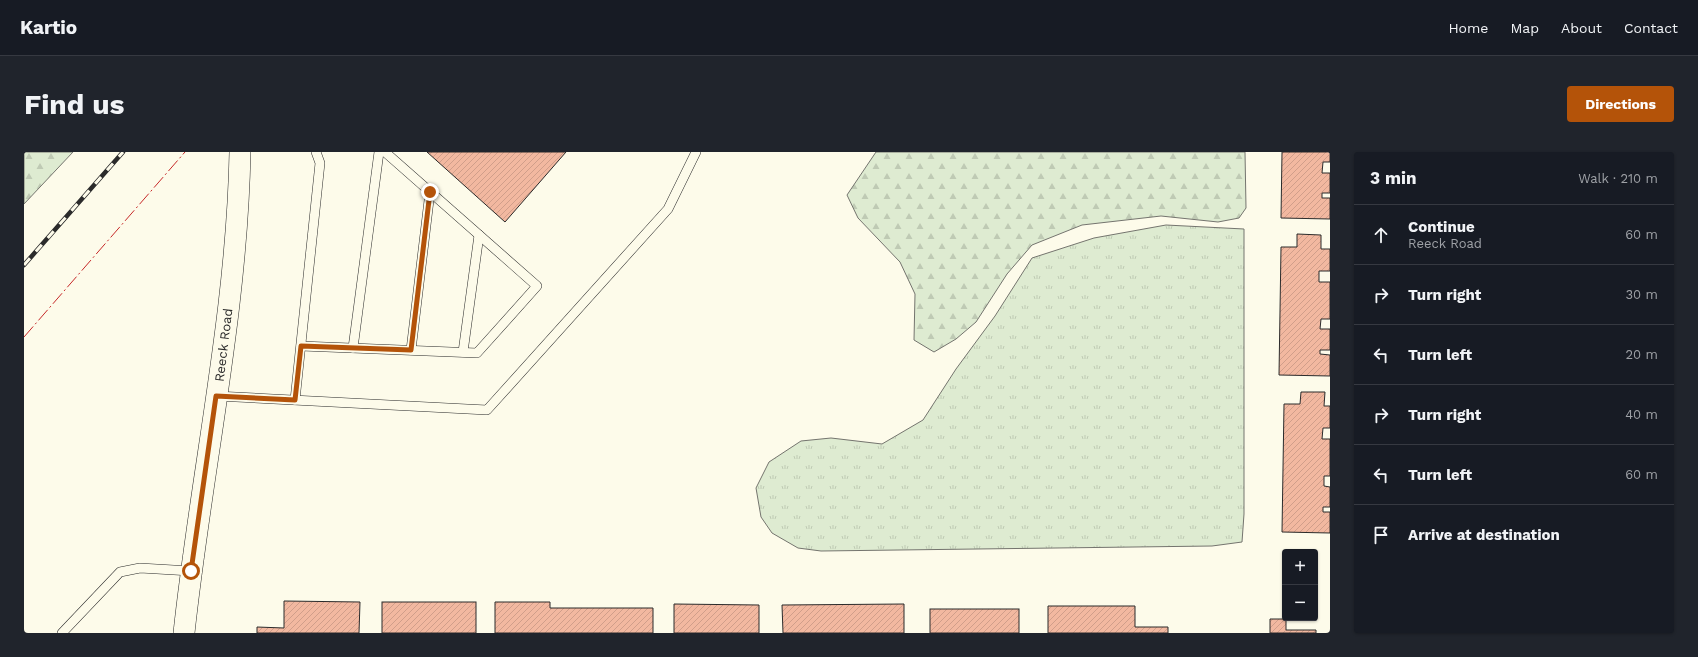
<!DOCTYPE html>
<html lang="en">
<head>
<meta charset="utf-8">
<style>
	:root { --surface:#171b24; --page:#20242c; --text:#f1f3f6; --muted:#9ea1a6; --line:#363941; --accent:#b45309 }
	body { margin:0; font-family:"Work Sans",sans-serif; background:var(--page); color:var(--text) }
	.controls { position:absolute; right:12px; bottom:12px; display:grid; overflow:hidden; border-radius:4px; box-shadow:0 1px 3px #0004 }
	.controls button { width:36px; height:36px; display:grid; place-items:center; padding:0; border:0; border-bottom:1px solid var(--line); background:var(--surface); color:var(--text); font:20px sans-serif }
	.stop { position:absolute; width:12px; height:12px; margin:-9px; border:3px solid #b45309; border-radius:50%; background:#fff }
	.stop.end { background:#b45309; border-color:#fff; box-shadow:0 1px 4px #0008 }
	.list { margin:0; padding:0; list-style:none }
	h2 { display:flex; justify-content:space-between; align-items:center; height:52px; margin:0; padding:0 16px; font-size:17px }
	h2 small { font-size:13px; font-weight:400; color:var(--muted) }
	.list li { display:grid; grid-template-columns:26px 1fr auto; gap:12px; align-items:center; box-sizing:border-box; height:60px; padding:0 16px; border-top:1px solid var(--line) }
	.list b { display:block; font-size:15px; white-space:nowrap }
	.list p { margin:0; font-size:13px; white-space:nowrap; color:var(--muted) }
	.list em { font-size:13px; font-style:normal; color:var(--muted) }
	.icon { flex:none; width:22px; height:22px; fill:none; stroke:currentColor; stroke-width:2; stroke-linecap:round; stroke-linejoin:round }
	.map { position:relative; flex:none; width:1306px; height:481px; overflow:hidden; border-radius:4px }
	header { display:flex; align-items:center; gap:24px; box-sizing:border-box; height:56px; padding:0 20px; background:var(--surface); border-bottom:1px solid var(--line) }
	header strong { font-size:19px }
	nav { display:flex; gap:22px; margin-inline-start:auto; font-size:14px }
	.intro { display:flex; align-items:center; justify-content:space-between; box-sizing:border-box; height:96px; padding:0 24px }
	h1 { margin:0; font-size:28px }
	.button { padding:10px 18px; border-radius:4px; background:var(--accent); color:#fff; font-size:14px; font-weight:700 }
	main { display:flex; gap:24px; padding:0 24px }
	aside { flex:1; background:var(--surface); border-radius:4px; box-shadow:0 1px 3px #0004 }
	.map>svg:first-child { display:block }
	.grass { fill:url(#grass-tufts); stroke:#74746e }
	.forest { fill:url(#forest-firs); stroke:#74746e }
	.building { fill:url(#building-hatch); stroke:#2b2b2b }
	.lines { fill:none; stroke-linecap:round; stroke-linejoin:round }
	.service-casing { stroke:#2b2b2b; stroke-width:10 }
	.tertiary-casing { stroke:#2b2b2b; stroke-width:22 }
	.service { stroke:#fdfbea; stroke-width:9 }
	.tertiary { stroke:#fdfbea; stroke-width:21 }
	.rail-casing { stroke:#2b2b2b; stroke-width:4.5 }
	.rail { stroke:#fdfbea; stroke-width:3; stroke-dasharray:9; stroke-linecap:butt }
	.power { stroke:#c62828; stroke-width:1; stroke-dasharray:14 3 2 3; stroke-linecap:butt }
	.route { stroke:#b45309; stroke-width:5 }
	.labels { text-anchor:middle; stroke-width:3; stroke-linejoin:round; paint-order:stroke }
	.street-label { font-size:13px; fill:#2b2b2b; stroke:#fdfbea }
</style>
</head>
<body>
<header>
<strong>Kartio</strong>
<nav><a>Home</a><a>Map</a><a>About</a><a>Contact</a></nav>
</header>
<div class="intro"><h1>Find us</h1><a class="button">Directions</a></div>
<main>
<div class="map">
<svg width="1306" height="481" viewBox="0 0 1306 481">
	<defs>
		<pattern id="grass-tufts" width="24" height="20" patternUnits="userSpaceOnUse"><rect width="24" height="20" fill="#deebd1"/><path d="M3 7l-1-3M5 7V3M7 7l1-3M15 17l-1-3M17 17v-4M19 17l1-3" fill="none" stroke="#bfcab4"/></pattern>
		<pattern id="forest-firs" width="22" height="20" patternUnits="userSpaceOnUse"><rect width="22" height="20" fill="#deebd1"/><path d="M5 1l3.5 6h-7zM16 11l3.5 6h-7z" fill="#bfcab4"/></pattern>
		<pattern id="building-hatch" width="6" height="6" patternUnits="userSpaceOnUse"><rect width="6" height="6" fill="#f2b8a0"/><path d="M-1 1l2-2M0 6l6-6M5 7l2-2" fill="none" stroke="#d09e8a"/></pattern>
	</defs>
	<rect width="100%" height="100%" fill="#fdfbea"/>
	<polygon class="grass" points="1142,73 1220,77 1220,362 1218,390 1188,394 797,399 774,396 748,381 737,365 732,336 745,310 777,289 807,286 858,292 899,268 932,217 971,164 1008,106 1070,86"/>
	<g class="forest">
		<polygon points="0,0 49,0 0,52"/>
		<polygon points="852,0 1221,0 1222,56 1215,66 1194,70 1137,64 1058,73 1008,93 983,122 952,170 932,187 910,200 890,188 891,142 876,110 834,66 823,43"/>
	</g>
	<g class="building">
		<polygon points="403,0 542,0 481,70"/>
		<polygon points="1258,0 1306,0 1306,10 1299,10 1298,21 1306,21 1306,41 1298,41 1298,46 1306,46 1306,67 1257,66"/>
		<polygon points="1273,82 1297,83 1297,97 1306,97 1306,119 1295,119 1295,130 1306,130 1306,167 1297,167 1296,177 1306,177 1306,198 1296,198 1296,202 1306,203 1306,224 1255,223 1257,95 1273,95"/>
		<polygon points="1277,240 1301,240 1300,254 1306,254 1306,276 1299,276 1298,287 1306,287 1306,324 1300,324 1300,334 1306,335 1306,355 1299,355 1299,360 1306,360 1306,381 1258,380 1260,252 1276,252"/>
		<polygon points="260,449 336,450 335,481 233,481 233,475 260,476"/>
		<rect x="358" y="450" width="94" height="31"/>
		<polygon points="471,450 526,450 526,456 629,456 629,481 471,481"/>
		<polygon points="650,452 735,453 735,481 650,481"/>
		<polygon points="880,452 880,481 759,481 758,453"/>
		<polygon points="1024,454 1111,454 1111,475 1144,475 1144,481 1024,481"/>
		<rect x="906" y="457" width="89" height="24"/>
		<polygon points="1246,467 1262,467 1262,478 1292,478 1292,481 1246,481"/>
	</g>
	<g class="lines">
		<g class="service-casing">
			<g id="service">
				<polyline points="277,194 453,201 513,134 361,0"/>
				<polyline points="329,196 355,0"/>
				<polyline points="387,198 406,40"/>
				<polyline points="439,200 455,83"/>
				<polyline points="192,244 463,258 644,57 672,0"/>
				<polyline points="271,248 296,11 292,0"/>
				<polyline points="38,481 96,420 116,416 167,419"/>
			</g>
		</g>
		<g class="tertiary-casing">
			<path id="tertiary" d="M160,481C177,321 213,162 216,0"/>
		</g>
		<use href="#service" class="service"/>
		<use href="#tertiary" class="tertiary"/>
		<g class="rail-casing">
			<polyline id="rail" points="0,113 99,0"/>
		</g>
		<use href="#rail" class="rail"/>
		<polyline class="power" points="0,185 161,0"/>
	</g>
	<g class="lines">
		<polyline class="route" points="167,419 192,244 271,248 277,194 387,198 406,40"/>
	</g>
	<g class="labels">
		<g class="street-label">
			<text transform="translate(199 193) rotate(-83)" y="5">Reeck Road</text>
		</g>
	</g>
</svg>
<div class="controls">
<button>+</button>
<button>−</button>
</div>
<div class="stop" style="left:167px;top:419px"></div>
<div class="stop end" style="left:406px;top:40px"></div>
</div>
<aside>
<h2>3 min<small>Walk · 210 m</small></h2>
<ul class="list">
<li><svg class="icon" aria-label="ahead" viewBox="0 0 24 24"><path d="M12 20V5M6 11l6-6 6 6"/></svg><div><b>Continue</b><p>Reeck Road</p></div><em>60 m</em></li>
<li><svg class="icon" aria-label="right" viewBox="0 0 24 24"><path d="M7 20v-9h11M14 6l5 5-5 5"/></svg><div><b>Turn right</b></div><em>30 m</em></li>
<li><svg class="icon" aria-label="left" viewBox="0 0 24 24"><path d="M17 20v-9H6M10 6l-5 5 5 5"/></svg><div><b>Turn left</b></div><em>20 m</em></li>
<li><svg class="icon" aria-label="right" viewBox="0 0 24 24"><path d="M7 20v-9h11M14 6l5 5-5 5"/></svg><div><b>Turn right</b></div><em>40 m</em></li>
<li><svg class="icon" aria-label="left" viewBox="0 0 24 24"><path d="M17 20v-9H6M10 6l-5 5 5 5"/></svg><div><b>Turn left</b></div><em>60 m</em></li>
<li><svg class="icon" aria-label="arrive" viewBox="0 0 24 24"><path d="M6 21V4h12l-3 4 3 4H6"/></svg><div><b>Arrive at destination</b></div></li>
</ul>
</aside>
</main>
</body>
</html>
